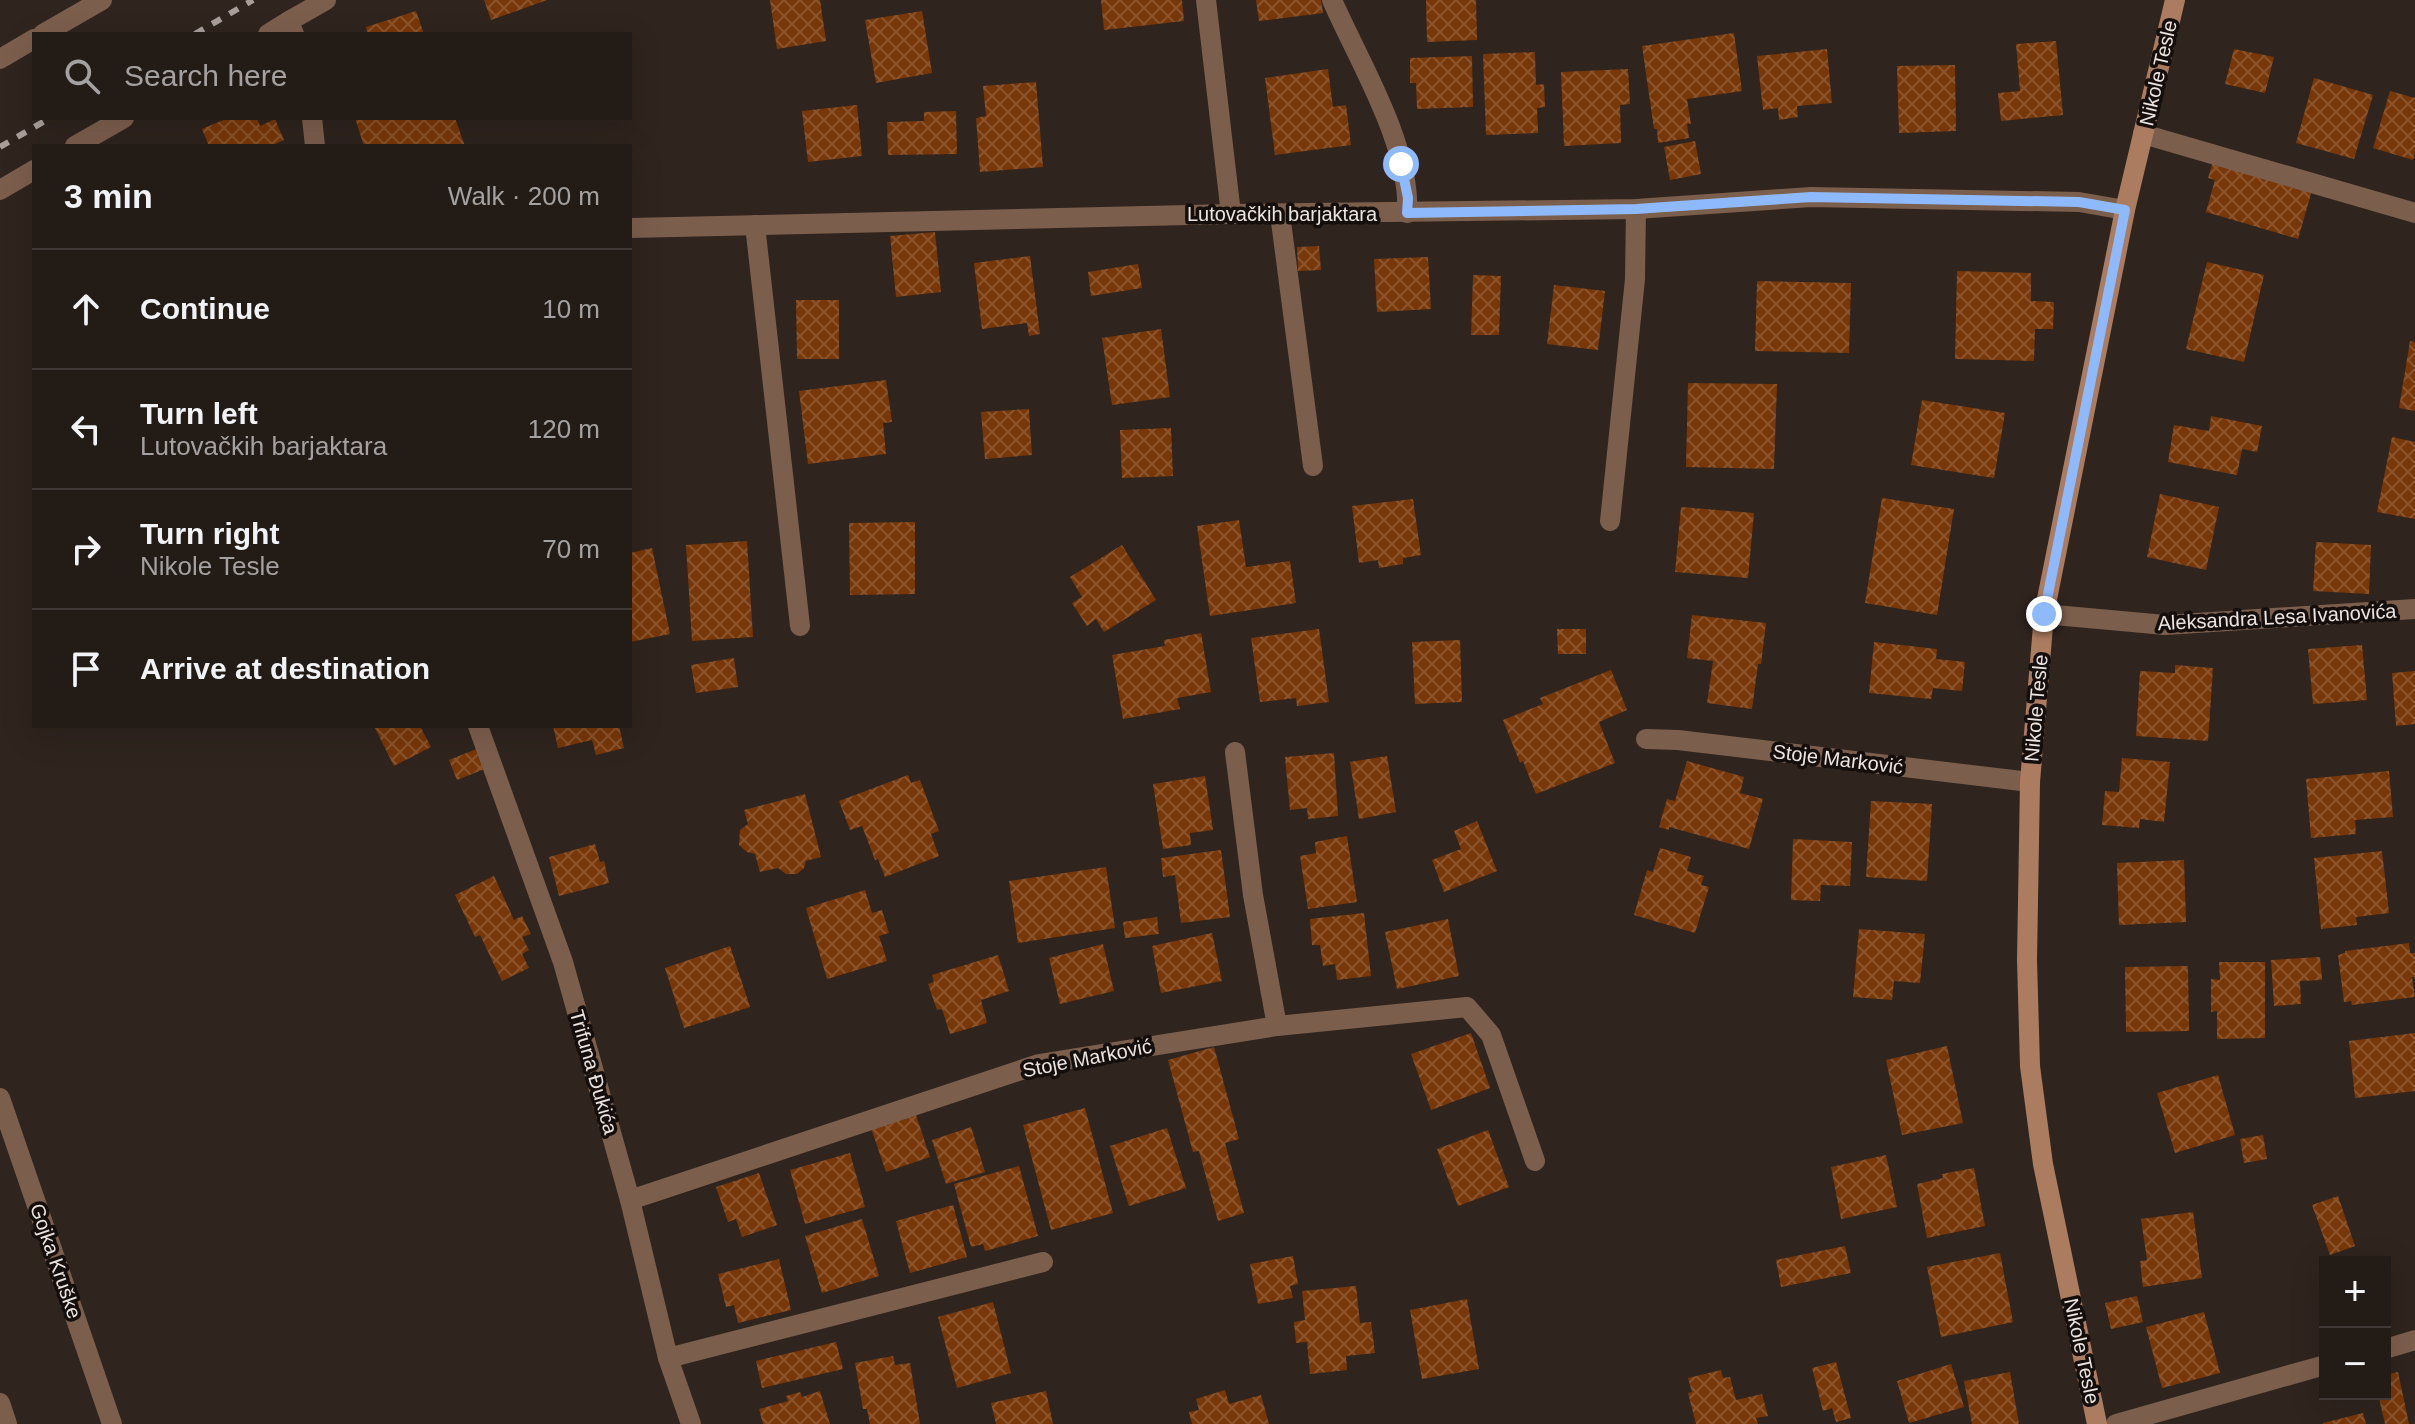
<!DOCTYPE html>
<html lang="en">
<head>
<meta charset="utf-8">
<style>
	:root { --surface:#231b16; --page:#2b241f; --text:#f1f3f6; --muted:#a3a1a1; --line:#403935 }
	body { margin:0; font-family:Arial,sans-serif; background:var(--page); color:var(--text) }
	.controls { position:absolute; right:24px; bottom:24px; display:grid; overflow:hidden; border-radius:0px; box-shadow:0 8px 32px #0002 }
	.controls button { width:72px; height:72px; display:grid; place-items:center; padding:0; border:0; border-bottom:2px solid var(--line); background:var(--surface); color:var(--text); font:40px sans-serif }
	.stop { position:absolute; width:24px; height:24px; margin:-18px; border:6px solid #8eb9fd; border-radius:50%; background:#fff }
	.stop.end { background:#8eb9fd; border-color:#fff; box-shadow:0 2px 8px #0008 }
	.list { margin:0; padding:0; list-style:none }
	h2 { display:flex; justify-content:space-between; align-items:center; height:104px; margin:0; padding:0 32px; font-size:34px }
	h2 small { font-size:26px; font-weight:400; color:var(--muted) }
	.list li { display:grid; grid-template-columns:52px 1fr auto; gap:24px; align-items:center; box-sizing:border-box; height:120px; padding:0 32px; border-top:2px solid var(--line) }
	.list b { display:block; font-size:30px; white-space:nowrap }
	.list p { margin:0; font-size:26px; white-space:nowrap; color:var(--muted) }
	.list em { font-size:26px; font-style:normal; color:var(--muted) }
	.icon { flex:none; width:44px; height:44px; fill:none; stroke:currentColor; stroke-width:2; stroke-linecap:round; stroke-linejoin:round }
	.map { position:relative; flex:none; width:2415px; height:1424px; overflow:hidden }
	.search { position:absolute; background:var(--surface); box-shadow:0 8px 32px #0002; left:32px; top:32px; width:600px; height:88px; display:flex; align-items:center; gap:20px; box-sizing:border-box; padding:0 28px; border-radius:0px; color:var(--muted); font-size:30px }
	.panel { position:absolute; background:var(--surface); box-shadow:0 8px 32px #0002; left:32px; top:144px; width:600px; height:584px; border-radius:0px }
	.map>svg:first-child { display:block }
	.building { fill:url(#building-cross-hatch) }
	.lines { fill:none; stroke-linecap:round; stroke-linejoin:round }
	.lane { stroke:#7c5e4d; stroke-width:20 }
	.street { stroke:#7c5e4d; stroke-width:20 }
	.secondary { stroke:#ac7c61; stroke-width:20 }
	.rail { stroke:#a89f9b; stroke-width:6; stroke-dasharray:10 10; stroke-linecap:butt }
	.route { stroke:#8eb9fd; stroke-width:10 }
	.labels { text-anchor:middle; stroke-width:7; stroke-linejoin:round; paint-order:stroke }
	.street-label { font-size:20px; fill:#ece4e0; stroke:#140e0c }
</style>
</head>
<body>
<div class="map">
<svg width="2415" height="1424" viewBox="0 0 2415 1424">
	<defs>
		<pattern id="building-cross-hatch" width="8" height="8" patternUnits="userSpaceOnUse" patternTransform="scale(2)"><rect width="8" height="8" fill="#783708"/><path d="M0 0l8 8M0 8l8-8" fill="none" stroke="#8b542c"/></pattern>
	</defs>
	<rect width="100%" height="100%" fill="#2f241e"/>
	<g class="building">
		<polygon points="484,0 547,0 491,20"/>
		<polygon points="770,0 820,0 826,41 777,49"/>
		<polygon points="1101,0 1182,0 1184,21 1104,30"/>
		<polygon points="1256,0 1321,0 1323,13 1259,21"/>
		<polygon points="1426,0 1476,0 1477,40 1427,42"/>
		<polygon points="416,11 424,34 368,34 366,27"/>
		<polygon points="922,11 932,73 876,83 865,20"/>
		<polygon points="1734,33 1742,91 1687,99 1691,124 1687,124 1689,138 1658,143 1657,129 1654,129 1642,46"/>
		<polygon points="2056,41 2063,115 2001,121 1998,93 2020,91 2016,44"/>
		<polygon points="1827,49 1832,103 1797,106 1798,117 1779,120 1778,108 1763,110 1757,56"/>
		<polygon points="2234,49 2274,57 2265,93 2225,84"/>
		<polygon points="1535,52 1536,85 1544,84 1545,107 1537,108 1538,133 1486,135 1483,54"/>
		<polygon points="1472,56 1473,107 1417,109 1416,83 1410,83 1410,58"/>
		<polygon points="1955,65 1956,131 1899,133 1897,66"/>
		<polygon points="1328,69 1333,107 1346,105 1351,145 1275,155 1265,78"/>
		<polygon points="1628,69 1630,104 1620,105 1621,143 1564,146 1561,72"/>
		<polygon points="2314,78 2373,95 2354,159 2296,143"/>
		<polygon points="1036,82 1043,167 980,172 976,118 986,116 983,86"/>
		<polygon points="2390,91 2415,98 2415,152 2413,160 2373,148"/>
		<polygon points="857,105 862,156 808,162 802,111"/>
		<polygon points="956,111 957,154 888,155 887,122 924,121 924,112"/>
		<polygon points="228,118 257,118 260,126 275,119 284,140 271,146 209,146 202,129"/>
		<polygon points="355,118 455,118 465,146 364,146"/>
		<polygon points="1695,141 1701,174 1670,180 1664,147"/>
		<polygon points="2214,158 2313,187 2298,239 2206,212 2215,180 2208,178"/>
		<polygon points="935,232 941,292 896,297 890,236"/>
		<polygon points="1319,246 1321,270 1298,271 1297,247"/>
		<polygon points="1030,256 1040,334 1029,336 1027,323 982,329 974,263"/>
		<polygon points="1428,257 1431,309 1377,312 1374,259"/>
		<polygon points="2207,262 2264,275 2244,362 2186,349"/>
		<polygon points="1138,264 1142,288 1091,296 1088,272"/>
		<polygon points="1957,271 2031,273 2031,301 2054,302 2053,329 2035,329 2034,361 1955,359"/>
		<polygon points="1473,275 1501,276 1499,335 1471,335"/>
		<polygon points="1757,281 1851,283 1849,353 1755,351"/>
		<polygon points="1554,285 1605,291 1598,350 1547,344"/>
		<polygon points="796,300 839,300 839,359 797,359"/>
		<polygon points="1161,329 1170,397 1112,405 1102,338"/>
		<polygon points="2410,341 2415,342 2415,411 2399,408"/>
		<polygon points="886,380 892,422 883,423 886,454 808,464 799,391"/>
		<polygon points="1688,383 1777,384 1774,469 1686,467"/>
		<polygon points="1922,400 2005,413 1994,478 1911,465"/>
		<polygon points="1029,409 1032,455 985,459 981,412"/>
		<polygon points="2211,416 2262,426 2257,452 2242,449 2237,475 2168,462 2174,425 2209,431"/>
		<polygon points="1171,428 1173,476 1122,478 1120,430"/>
		<polygon points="2392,437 2415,442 2415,519 2377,512"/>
		<polygon points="2160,494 2219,507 2206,570 2147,557"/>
		<polygon points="1882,498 1954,509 1937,615 1865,603"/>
		<polygon points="1413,499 1421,555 1403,558 1403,564 1379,568 1378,560 1359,563 1352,506"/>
		<polygon points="1681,507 1754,513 1748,578 1675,572"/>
		<polygon points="1239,520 1246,567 1290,561 1296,603 1210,616 1197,526"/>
		<polygon points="915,522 915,594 850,595 849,523"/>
		<polygon points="747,541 753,637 692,641 686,545"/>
		<polygon points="2316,542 2371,545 2369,594 2313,591"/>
		<polygon points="1122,545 1156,600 1104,632 1096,619 1087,626 1072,603 1082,597 1070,577"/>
		<polygon points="652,548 670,634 630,642 630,553"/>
		<polygon points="1692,615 1766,623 1761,664 1758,664 1752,709 1707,703 1713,661 1687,658"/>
		<polygon points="1319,629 1329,702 1297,706 1296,698 1260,702 1251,638"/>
		<polygon points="1557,629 1586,629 1586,654 1558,654"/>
		<polygon points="1201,633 1211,692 1177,698 1180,709 1123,719 1112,655 1165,646 1164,640"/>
		<polygon points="1460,640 1462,702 1415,704 1412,642"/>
		<polygon points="1874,642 1937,649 1936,659 1965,662 1962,691 1933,688 1931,699 1869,693"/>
		<polygon points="2362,645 2367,700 2313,704 2308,649"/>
		<polygon points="734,658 738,687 696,693 691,665"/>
		<polygon points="2175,665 2213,668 2208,741 2136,736 2140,671 2175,673"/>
		<polygon points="1611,670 1627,710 1599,722 1615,763 1536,794 1523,761 1520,763 1503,720 1543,704 1540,698"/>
		<polygon points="2415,671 2415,724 2396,726 2392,673"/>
		<polygon points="374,726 420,726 431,747 394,766"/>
		<polygon points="553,726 619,726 624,748 596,755 592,740 558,748"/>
		<polygon points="479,748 487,768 457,780 449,760"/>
		<polygon points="1334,753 1338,816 1308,819 1307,808 1290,810 1285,757"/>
		<polygon points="1387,756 1396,812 1359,819 1350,762"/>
		<polygon points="2122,758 2170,762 2164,822 2140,819 2139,828 2102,825 2105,791 2119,792"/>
		<polygon points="1687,761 1744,777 1740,793 1763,799 1749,849 1669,827 1669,830 1659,827 1667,799 1675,801"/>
		<polygon points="2389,771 2393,817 2355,820 2356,834 2311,838 2306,779"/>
		<polygon points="908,775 911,783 920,780 939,831 931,834 939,856 885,877 878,859 875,860 862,826 850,830 839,801"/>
		<polygon points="1205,776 1213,830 1190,833 1191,845 1163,849 1153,784"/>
		<polygon points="805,794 821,857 806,861 804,868 797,874 786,874 778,868 760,872 755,854 747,852 739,845 740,830 748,824 744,810"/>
		<polygon points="1871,801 1932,804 1927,881 1866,877"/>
		<polygon points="1477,821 1497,871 1444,892 1432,860 1461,849 1454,831"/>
		<polygon points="1347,836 1357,902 1308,909 1300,856 1316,853 1315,842"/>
		<polygon points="1793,839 1852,842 1850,886 1821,885 1820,901 1791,900"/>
		<polygon points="595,844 600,862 604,861 609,883 559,896 549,857"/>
		<polygon points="1660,848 1691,857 1687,871 1704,876 1701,885 1709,887 1695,933 1634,915 1647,870 1653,872"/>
		<polygon points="1221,850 1230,917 1181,923 1175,875 1163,877 1161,858"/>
		<polygon points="2382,851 2389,913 2356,917 2357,925 2321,929 2314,858"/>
		<polygon points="2184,860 2186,922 2119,925 2117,863"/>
		<polygon points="1106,867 1115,928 1018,943 1009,881"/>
		<polygon points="494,876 514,920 522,916 531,934 522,937 529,950 522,954 529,968 502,981 480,935 475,937 455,895"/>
		<polygon points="865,890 872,913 882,910 889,933 879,936 887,961 827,979 806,908"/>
		<polygon points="1364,913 1371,976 1337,980 1335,964 1323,966 1320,945 1312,945 1310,919"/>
		<polygon points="1157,917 1159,934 1125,938 1123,922"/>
		<polygon points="1448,919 1459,976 1397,989 1385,932"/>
		<polygon points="1859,929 1925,934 1920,983 1894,981 1892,1000 1853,997"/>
		<polygon points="1212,933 1222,981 1161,993 1152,946"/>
		<polygon points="2409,943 2410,953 2415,953 2415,977 2412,977 2415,997 2352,1005 2351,1001 2344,1002 2338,955 2345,953 2345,951"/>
		<polygon points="1103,944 1114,991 1060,1004 1049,958"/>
		<polygon points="730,946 750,1007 684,1028 665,968"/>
		<polygon points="998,955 1009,991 981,1000 987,1023 950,1034 942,1009 937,1010 928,984 934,982 932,975"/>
		<polygon points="2320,957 2322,980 2300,981 2301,1004 2274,1006 2271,960"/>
		<polygon points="2219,962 2265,962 2265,1038 2217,1039 2217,1011 2211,1012 2211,979 2220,980"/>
		<polygon points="2188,966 2189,1031 2126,1032 2125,967"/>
		<polygon points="1471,1033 1490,1088 1431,1110 1411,1054"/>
		<polygon points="2415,1033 2415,1091 2355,1098 2349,1041"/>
		<polygon points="1947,1046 1963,1123 1902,1135 1886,1060"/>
		<polygon points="1214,1047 1239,1139 1225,1143 1244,1213 1218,1221 1199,1151 1193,1152 1168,1060"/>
		<polygon points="2218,1075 2235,1135 2175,1153 2157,1093"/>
		<polygon points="1085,1108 1113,1213 1051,1230 1023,1125"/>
		<polygon points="915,1112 930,1157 886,1172 871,1128"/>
		<polygon points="971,1127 985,1172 946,1184 932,1140"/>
		<polygon points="1167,1128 1186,1188 1129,1206 1110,1146"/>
		<polygon points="1488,1130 1509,1187 1458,1206 1437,1149"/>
		<polygon points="2263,1135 2267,1159 2244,1163 2240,1139"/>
		<polygon points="850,1153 865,1207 805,1224 790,1170"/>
		<polygon points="1886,1155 1897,1207 1841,1219 1831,1167"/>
		<polygon points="1019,1166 1038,1236 985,1251 983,1244 971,1247 954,1184"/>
		<polygon points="1974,1168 1985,1226 1927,1238 1917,1184 1943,1178 1942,1174"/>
		<polygon points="759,1173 777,1225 742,1237 736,1219 728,1222 716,1187"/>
		<polygon points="2338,1196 2355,1246 2330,1255 2312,1205"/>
		<polygon points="953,1205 967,1257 910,1273 896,1221"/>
		<polygon points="2193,1212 2202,1278 2143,1287 2140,1261 2147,1260 2141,1219"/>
		<polygon points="862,1219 879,1276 822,1293 805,1236"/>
		<polygon points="1845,1246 1851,1273 1781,1287 1776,1260"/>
		<polygon points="2000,1253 2013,1322 1941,1337 1927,1267"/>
		<polygon points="1293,1256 1298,1284 1290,1286 1293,1298 1258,1304 1250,1264"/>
		<polygon points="779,1259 791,1310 738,1323 734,1305 726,1307 718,1274"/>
		<polygon points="1356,1286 1360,1323 1371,1322 1375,1353 1346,1356 1347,1370 1310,1374 1307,1342 1296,1343 1294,1322 1305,1320 1302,1291"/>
		<polygon points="2137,1296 2143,1322 2111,1329 2105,1303"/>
		<polygon points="1467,1299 1479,1369 1422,1379 1410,1310"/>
		<polygon points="993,1302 1011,1373 957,1388 938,1317"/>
		<polygon points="2204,1312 2220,1373 2162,1388 2146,1327"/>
		<polygon points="836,1342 843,1369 762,1388 756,1361"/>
		<polygon points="893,1356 895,1365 910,1363 920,1424 870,1424 867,1409 863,1409 855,1363"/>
		<polygon points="1836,1362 1851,1418 1836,1422 1832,1408 1823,1411 1812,1368"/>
		<polygon points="1951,1364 1964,1407 1909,1423 1897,1381"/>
		<polygon points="1721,1370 1723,1378 1730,1377 1736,1400 1762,1394 1768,1416 1756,1418 1758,1424 1696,1424 1688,1393 1692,1392 1688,1378"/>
		<polygon points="2010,1372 2019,1424 1972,1424 1964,1381"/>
		<polygon points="2398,1372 2409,1424 2385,1424 2378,1394 2385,1394 2385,1375"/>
		<polygon points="1225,1390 1229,1404 1261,1395 1269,1424 1192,1424 1189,1412 1199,1410 1196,1399"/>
		<polygon points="820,1391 830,1424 763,1424 759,1409 788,1401 786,1396 800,1392 802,1397"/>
		<polygon points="1046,1391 1053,1424 996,1424 991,1403"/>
		<polygon points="2363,1413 2366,1424 2323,1424 2323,1423"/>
	</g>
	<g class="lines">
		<g class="lane">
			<polyline points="2143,134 2415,213"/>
			<polyline points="0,1098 112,1424"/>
			<polyline points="0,1403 7,1424"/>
		</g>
		<g class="street">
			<polyline points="1206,0 1231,214"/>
			<path d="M1332,0C1359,62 1411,145 1407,213"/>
			<polyline points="43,34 102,0"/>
			<polyline points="268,34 289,21"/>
			<polyline points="294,34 289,21 326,0"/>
			<polyline points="0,59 34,39"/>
			<polyline points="312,118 315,146"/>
			<polyline points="75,146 124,118"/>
			<polyline points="0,190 34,170"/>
			<polyline points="1280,214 1313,466"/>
			<polyline points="755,225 800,626"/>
			<polyline points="630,228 1231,214 1636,209 1811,197 2079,202 2125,210"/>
			<polyline points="1610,521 1635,279 1636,209"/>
			<polyline points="2044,614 2165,625 2415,609"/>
			<polyline points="478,726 563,962 630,1200 668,1358 691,1424"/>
			<polyline points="1646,739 1678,740 2030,782"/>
			<polyline points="1235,752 1253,895 1277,1026"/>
			<polyline points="630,1200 1039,1064 1277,1026 1467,1007 1491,1035 1535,1161"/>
			<polyline points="2385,1349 2415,1340"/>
			<polyline points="668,1358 1043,1262"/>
			<polyline points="2116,1424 2325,1365"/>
		</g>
		<polyline class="secondary" points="2097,1424 2043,1164 2030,1066 2027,960 2030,782 2044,614 2125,210 2175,0"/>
		<g class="rail">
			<polyline points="195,34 253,0"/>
			<polyline points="0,147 50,118"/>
		</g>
	</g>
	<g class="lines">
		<polyline class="route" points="1401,164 1408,198 1407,213 1636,209 1811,197 2079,202 2125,210 2044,614"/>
	</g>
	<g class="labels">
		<g class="street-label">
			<text transform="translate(2158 73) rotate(-77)" y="7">Nikole Tesle</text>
			<text x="1282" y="221">Lutovačkih barjaktara</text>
			<text transform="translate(2277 617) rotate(-3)" y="7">Aleksandra Lesa Ivanovića</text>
			<text transform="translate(2036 708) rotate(-85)" y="7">Nikole Tesle</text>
			<text transform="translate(1838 759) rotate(7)" y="7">Stoje Marković</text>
			<text transform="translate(1087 1058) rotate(-11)" y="7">Stoje Marković</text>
			<text transform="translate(594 1072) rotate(74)" y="7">Trifuna Đukića</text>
			<text transform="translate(56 1261) rotate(71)" y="7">Gojka Kruške</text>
			<text transform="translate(2082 1351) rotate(78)" y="7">Nikole Tesle</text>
		</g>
	</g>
</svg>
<div class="controls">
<button>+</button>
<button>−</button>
</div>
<div class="stop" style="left:1401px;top:164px"></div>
<div class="stop end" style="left:2044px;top:614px"></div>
<div class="search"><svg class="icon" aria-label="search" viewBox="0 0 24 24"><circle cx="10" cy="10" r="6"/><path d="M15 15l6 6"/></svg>Search here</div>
<section class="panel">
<h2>3 min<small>Walk · 200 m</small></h2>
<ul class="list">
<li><svg class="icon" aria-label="ahead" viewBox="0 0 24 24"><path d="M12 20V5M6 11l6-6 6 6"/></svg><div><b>Continue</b></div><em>10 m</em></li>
<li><svg class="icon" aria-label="left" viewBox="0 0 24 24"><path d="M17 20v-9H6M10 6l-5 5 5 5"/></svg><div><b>Turn left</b><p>Lutovačkih barjaktara</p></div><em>120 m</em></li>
<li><svg class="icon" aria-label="right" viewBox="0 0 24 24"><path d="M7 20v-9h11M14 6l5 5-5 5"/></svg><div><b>Turn right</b><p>Nikole Tesle</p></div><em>70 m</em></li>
<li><svg class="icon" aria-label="arrive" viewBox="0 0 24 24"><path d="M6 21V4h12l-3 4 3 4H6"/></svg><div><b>Arrive at destination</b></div></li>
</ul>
</section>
</div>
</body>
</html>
